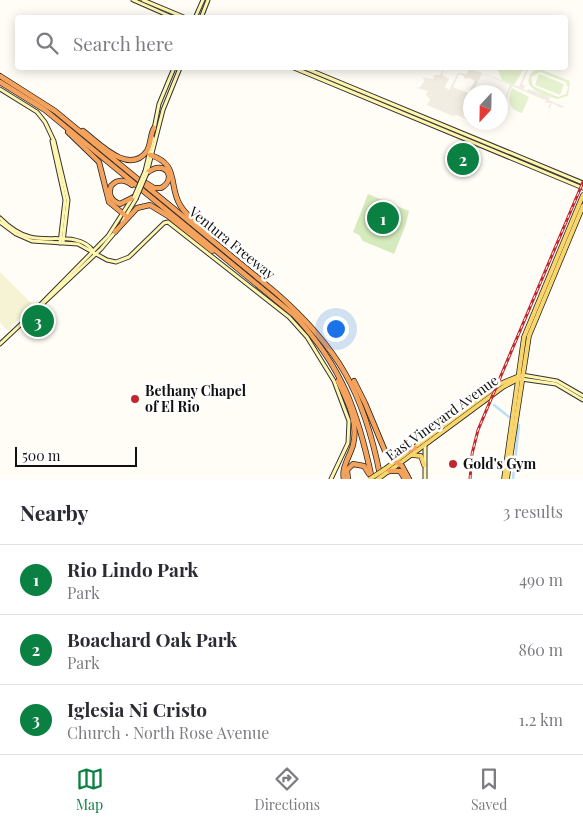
<!DOCTYPE html>
<html lang="en">
<head>
<meta charset="utf-8">
<style>
	:root { --surface:#fff; --page:#f7f7f7; --text:#2b2b33; --muted:#7c7c81; --line:#e1e1e2; --accent:#0b8043 }
	body { margin:0; font-family:"Playfair Display",serif; background:var(--page); color:var(--text) }
	.compass { position:absolute; left:463px; top:85px; width:45px; height:45px; border-radius:50%; background:var(--surface); box-shadow:0 2px 12px #0003; rotate:202deg }
	.scale { position:absolute; left:15px; bottom:12px; width:122px; box-sizing:border-box; padding-left:5px; border:2px solid #111; border-top:0; font-size:14px; line-height:18px; white-space:nowrap; color:#111; -webkit-text-stroke:4px #fff; paint-order:stroke }
	.you { position:absolute; left:335px; top:328px; width:18px; height:18px; margin:-12px; border:4px solid #fff; border-radius:50%; background:#1a73e8; box-shadow:0 0 0 8px #1a73e833 }
	.badge { display:grid; place-items:center; width:32px; height:32px; border-radius:50%; background:var(--accent); color:#fff; font-size:16px; font-weight:700 }
	.pin { position:absolute; translate:-50% -50%; border:2px solid #fff; box-shadow:0 1px 5px #0006 }
	.list { margin:0; padding:0; list-style:none }
	h2 { display:flex; justify-content:space-between; align-items:center; height:65px; margin:0; padding:0 20px; font-size:21px }
	h2 small { font-size:16px; font-weight:400; color:var(--muted) }
	.list li { display:grid; grid-template-columns:32px 1fr auto; gap:15px; align-items:center; box-sizing:border-box; height:70px; padding:0 20px; border-top:1px solid var(--line) }
	.list b { display:block; font-size:19px; white-space:nowrap }
	.list p { margin:0; font-size:16px; white-space:nowrap; color:var(--muted) }
	.list em { font-size:16px; font-style:normal; color:var(--muted) }
	.icon { flex:none; width:28px; height:28px; fill:none; stroke:currentColor; stroke-width:2; stroke-linecap:round; stroke-linejoin:round }
	.map { position:relative; flex:none; width:583px; height:479px; overflow:hidden }
	.search { position:absolute; background:var(--surface); box-shadow:0 2px 12px #0003; left:15px; right:15px; top:15px; height:55px; display:flex; align-items:center; gap:12px; box-sizing:border-box; padding:0 18px; border-radius:5px; color:var(--muted); font-size:19px }
	.sheet { height:275px; background:var(--surface) }
	nav { display:flex; justify-content:space-around; align-items:center; box-sizing:border-box; height:70px; border-top:1px solid var(--line); background:var(--surface); font-size:14px; color:var(--muted) }
	nav a { display:grid; justify-items:center; gap:2px }
	nav .on { color:var(--accent) }
	.map>svg:first-child { display:block }
	.farmland { fill:#f6f3d4 }
	.green { fill:#d5ebbd }
	.pitch { fill:#e6f2cf; fill-rule:evenodd }
	.plaza { fill:#f1ede2 }
	.lines { fill:none; stroke-linecap:round; stroke-linejoin:round }
	.canal { stroke:#b9e0f7; stroke-width:2.5 }
	.secondary-casing { stroke:#333; stroke-width:5 }
	.primary-casing { stroke:#222; stroke-width:5.5 }
	.highway-casing { stroke:#222; stroke-width:6 }
	.secondary { stroke:#fff6b0; stroke-width:3 }
	.primary { stroke:#f9d66b; stroke-width:4 }
	.highway { stroke:#f5a25d; stroke-width:4.5 }
	.rail-casing { stroke:#c4262e; stroke-width:3 }
	.rail { stroke:#fff; stroke-width:1; stroke-dasharray:4; stroke-linecap:butt }
	.secondary-bridge-casing { stroke:#333; stroke-width:5; stroke-linecap:butt }
	.primary-bridge-casing { stroke:#222; stroke-width:5.5; stroke-linecap:butt }
	.secondary-bridge { stroke:#fff6b0; stroke-width:3 }
	.primary-bridge { stroke:#f9d66b; stroke-width:4 }
	.poi-dot { fill:#c4262e; stroke:#fff; stroke-width:2 }
	.labels { text-anchor:middle; stroke-width:5; stroke-linejoin:round; paint-order:stroke }
	.street-label { font-size:14px; fill:#111; stroke:#fff }
	.poi-label { font-size:14px; font-weight:bold; fill:#111; stroke:#fff; text-anchor:start }
</style>
</head>
<body>
<div class="map">
<svg width="583" height="479" viewBox="0 0 583 479">
	<rect width="100%" height="100%" fill="#fffdf5"/>
	<polygon class="farmland" points="0,272 32,304 8,331 0,322"/>
	<polygon class="green" points="368,194 409,211 406,224 394,254 363,241 359,235 353,232"/>
	<g class="pitch">
		<polygon points="497,68 524,68 514,85 502,80"/>
		<path d="M540,69L570,81L568,96L557,99C548,96 522,90 530,75C532,71 535,70 540,69ZM540,72L566,82L568,88L566,94L558,97L533,86L531,77Z"/>
		<polygon points="539,74 564,84 560,95 535,85"/>
		<path d="M512,88L529,97L522,113C510,110 506,100 512,88Z"/>
	</g>
	<polygon class="plaza" points="444,68 442,75 449,79 445,87 449,90 458,73 467,74 469,68 519,87 527,68 523,71 524,68 529,68 522,84 525,86 523,89 527,91 528,89 550,97 549,100 565,107 561,108 552,103 544,123 550,107 547,109 551,103 547,103 544,102 547,101 512,86 506,98 509,112 505,98 510,85 482,73 475,88 479,92 471,92 470,89 475,81 470,78 465,79 464,76 459,74 453,87 470,94 470,106 467,105 463,116 470,121 457,115 453,116 427,105 430,99 426,95 428,91 416,88 420,87 425,80 422,77 433,79 434,75 440,75"/>
	<g class="lines">
		<g class="canal">
			<polyline points="494,405 509,417"/>
			<polyline points="513,479 519,425"/>
		</g>
		<g class="secondary-casing">
			<g id="secondary">
				<polyline points="133,0 174,18"/>
				<polyline points="143,0 186,18"/>
				<polyline points="195,18 203,0"/>
				<polyline points="201,18 208,0"/>
				<polyline points="294,68 583,188"/>
				<polyline points="305,68 583,183"/>
				<polyline points="0,89 37,112 45,122 54,141 68,200 63,242"/>
				<polyline points="154,129 159,104 174,68"/>
				<polyline points="52,141 65,200 60,243"/>
				<polyline points="145,171 153,138"/>
				<polyline points="147,173 163,110 180,68"/>
				<path d="M0,218C8,226 18,234 30,237C49,242 80,232 93,251"/>
				<polyline points="0,222 16,234 32,241 78,244 107,260 116,262 129,257 164,223 168,222 289,317 307,337 334,381 349,421 348,443 331,479"/>
				<polyline points="122,222 136,199"/>
				<polyline points="38,307 108,236 133,197"/>
				<polyline points="0,344 101,249 116,231"/>
				<polyline points="522,375 557,381 583,396"/>
				<polyline points="521,379 556,384 583,400"/>
				<polyline points="425,479 425,444"/>
			</g>
		</g>
		<g class="primary-casing">
			<g id="primary">
				<polyline points="412,455 421,456 424,465"/>
				<polyline points="385,469 500,384 519,376"/>
				<polyline points="388,472 503,387 516,380"/>
				<polyline points="504,479 524,337 583,195"/>
				<polyline points="507,479 529,336 583,206"/>
			</g>
		</g>
		<g class="highway-casing">
			<g id="highway">
				<path d="M0,76L55,111L275,292C338,347 364,393 380,475"/>
				<path d="M0,82L45,110L294,315C342,366 358,412 372,479"/>
				<path d="M83,131C99,143 129,176 147,151C151,144 150,135 154,128"/>
				<polyline points="68,132 99,162 109,202 126,216"/>
				<path d="M150,155C180,164 168,185 180,205C187,217 200,226 210,236"/>
				<path d="M146,183L154,188H161C178,179 165,158 147,173"/>
				<path d="M132,185C125,180 118,178 111,186C108,194 111,201 120,204L134,197"/>
				<polyline points="115,232 137,208 150,205 168,216 212,251"/>
				<path d="M338,381C347,401 359,422 353,445C350,456 341,468 344,479"/>
				<polyline points="354,381 365,403 385,451 396,456 415,448"/>
				<polyline points="395,461 402,466 409,479"/>
				<polyline points="389,471 400,471 405,479"/>
				<polyline points="348,479 347,470 353,464 364,466 369,474"/>
			</g>
		</g>
		<use href="#secondary" class="secondary"/>
		<use href="#primary" class="primary"/>
		<use href="#highway" class="highway"/>
		<g class="rail-casing">
			<polyline id="rail" points="470,479 472,454 478,430 583,182"/>
		</g>
		<use href="#rail" class="rail"/>
		<g class="secondary-bridge-casing">
			<g id="secondary-bridge">
				<polyline points="134,197 145,171"/>
				<polyline points="136,199 147,173"/>
			</g>
		</g>
		<g class="primary-bridge-casing">
			<g id="primary-bridge">
				<polyline points="370,479 385,469"/>
				<polyline points="378,479 386,473"/>
			</g>
		</g>
		<use href="#secondary-bridge" class="secondary-bridge"/>
		<use href="#primary-bridge" class="primary-bridge"/>
	</g>
	<g class="poi-dot">
		<circle cx="135" cy="399" r="5"/>
		<circle cx="453" cy="464" r="5"/>
	</g>
	<g class="labels">
		<g class="street-label">
			<text transform="translate(232 243) rotate(39)" y="5">Ventura Freeway</text>
			<text transform="translate(442 418) rotate(-36)" y="5">East Vineyard Avenue</text>
		</g>
		<g class="poi-label">
			<text x="145" y="396">Bethany Chapel<tspan x="145" dy="16">of El Rio</tspan></text>
			<text x="463" y="469">Gold's Gym</text>
		</g>
	</g>
</svg>
<svg class="compass" viewBox="-18 -18 36 36"><path d="M0-13l5 13h-10z" fill="#e53935"/><path d="M0 13l5-13h-10z" fill="#7c7c81"/></svg>
<div class="scale">500 m</div>
<div class="you"></div>
<div class="pin badge" style="left:383px;top:218px">1</div>
<div class="pin badge" style="left:463px;top:159px">2</div>
<div class="pin badge" style="left:38px;top:321px">3</div>
<div class="search"><svg class="icon" aria-label="search" viewBox="0 0 24 24"><circle cx="10" cy="10" r="6"/><path d="M15 15l6 6"/></svg>Search here</div>
</div>
<section class="sheet">
<h2>Nearby<small>3 results</small></h2>
<ul class="list">
<li><span class="badge">1</span><div><b>Rio Lindo Park</b><p>Park</p></div><em>490 m</em></li>
<li><span class="badge">2</span><div><b>Boachard Oak Park</b><p>Park</p></div><em>860 m</em></li>
<li><span class="badge">3</span><div><b>Iglesia Ni Cristo</b><p>Church · North Rose Avenue</p></div><em>1.2 km</em></li>
</ul>
</section>
<nav>
<a class="on"><svg class="icon" aria-label="map" viewBox="0 0 24 24"><path d="M3 6l6-2 6 2 6-2v14l-6 2-6-2-6 2zM9 4v14M15 6v14"/></svg>Map</a>
<a><svg class="icon" aria-label="directions" viewBox="0 0 24 24"><path d="M12 3l9 9-9 9-9-9zM9 14v-3h6M13 9l2 2-2 2"/></svg>Directions</a>
<a><svg class="icon" aria-label="saved" viewBox="0 0 24 24"><path d="M7 4h10v16l-5-4-5 4z"/></svg>Saved</a>
</nav>
</body>
</html>
